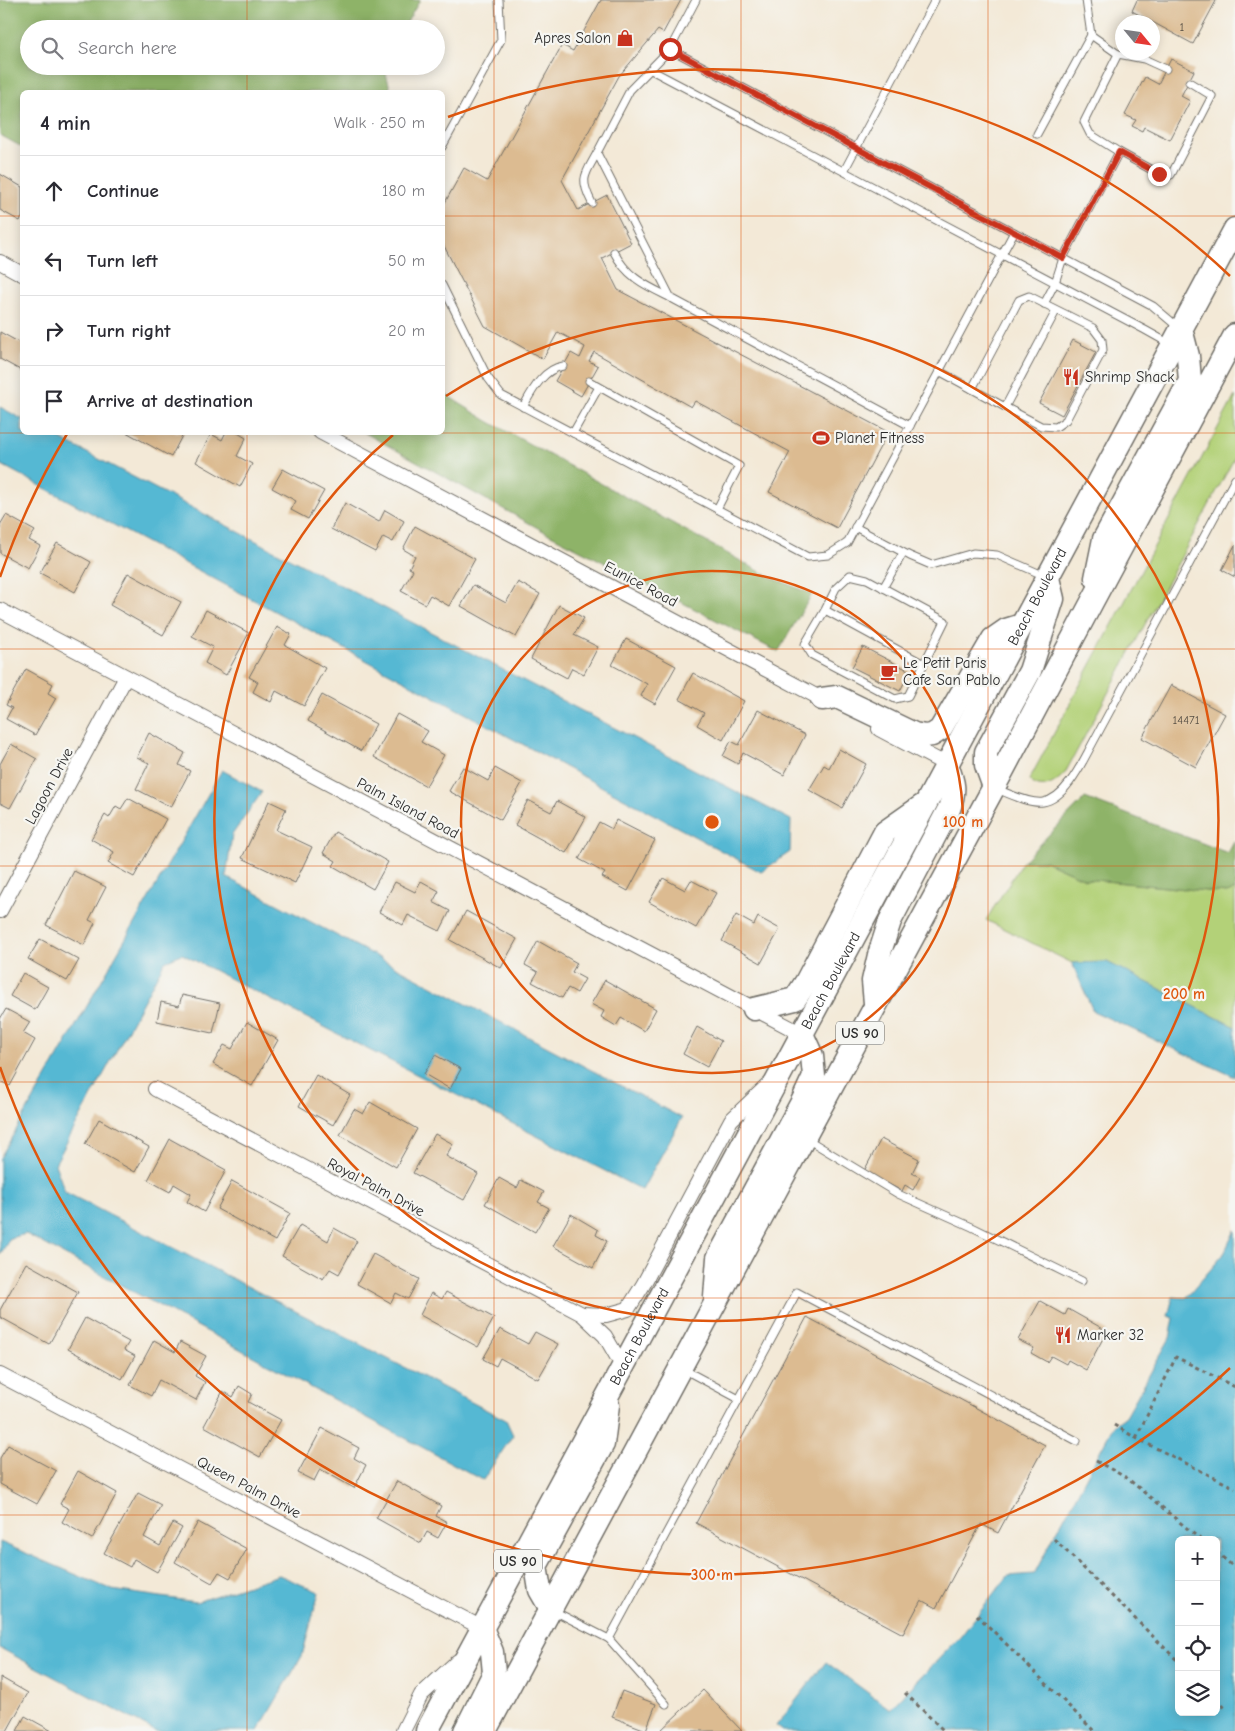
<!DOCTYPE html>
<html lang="en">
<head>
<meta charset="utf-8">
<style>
	:root { --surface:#fff; --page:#f2f2f3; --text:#2b2b33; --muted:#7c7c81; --line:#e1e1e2 }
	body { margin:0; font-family:"Comic Neue",sans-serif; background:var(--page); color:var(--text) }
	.controls { position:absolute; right:15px; bottom:15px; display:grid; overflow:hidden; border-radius:8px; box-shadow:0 2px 12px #0003 }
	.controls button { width:45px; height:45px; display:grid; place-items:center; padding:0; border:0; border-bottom:1px solid var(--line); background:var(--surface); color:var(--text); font:25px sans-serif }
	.compass { position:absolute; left:1115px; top:15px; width:45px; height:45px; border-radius:50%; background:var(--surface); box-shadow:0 2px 12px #0003; rotate:119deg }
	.stop { position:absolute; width:15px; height:15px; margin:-11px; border:4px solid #c8321e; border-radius:50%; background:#fff }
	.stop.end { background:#c8321e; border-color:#fff; box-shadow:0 1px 5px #0008 }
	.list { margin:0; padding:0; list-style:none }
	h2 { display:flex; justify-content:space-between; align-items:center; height:65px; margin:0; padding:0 20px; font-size:21px }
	h2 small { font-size:16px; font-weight:400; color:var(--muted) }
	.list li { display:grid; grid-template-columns:32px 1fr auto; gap:15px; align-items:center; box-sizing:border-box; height:70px; padding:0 20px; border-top:1px solid var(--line) }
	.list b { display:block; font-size:19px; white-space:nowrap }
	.list em { font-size:16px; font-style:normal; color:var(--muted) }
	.icon { flex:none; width:28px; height:28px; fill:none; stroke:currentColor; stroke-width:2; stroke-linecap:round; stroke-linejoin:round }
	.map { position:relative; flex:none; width:1235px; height:1731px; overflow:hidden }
	.search { position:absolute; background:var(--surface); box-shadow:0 2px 12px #0003; left:20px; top:20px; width:425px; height:55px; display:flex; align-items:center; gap:12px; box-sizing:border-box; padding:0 18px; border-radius:28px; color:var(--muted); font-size:19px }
	.panel { position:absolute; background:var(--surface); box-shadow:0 2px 12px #0003; left:20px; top:90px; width:425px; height:345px; border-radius:8px }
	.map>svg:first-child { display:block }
	.green { fill:#b3d178; stroke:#6f7e52 }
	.forest { fill:#8eb368; stroke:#5c6f4a }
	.water { fill:#54b8d3; stroke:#40727f; fill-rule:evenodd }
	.building { fill:#dcbb91 }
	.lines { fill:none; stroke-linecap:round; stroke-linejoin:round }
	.service-casing { stroke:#716e67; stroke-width:9 }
	.minor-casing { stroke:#716e67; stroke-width:16 }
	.trunk-casing { stroke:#716e67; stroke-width:25 }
	.path { stroke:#716e67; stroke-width:3; stroke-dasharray:4 4; stroke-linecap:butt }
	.service { stroke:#fff; stroke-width:7 }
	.minor { stroke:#fff; stroke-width:14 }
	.trunk { stroke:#fff; stroke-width:22 }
	.route { stroke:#c8321e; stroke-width:6 }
	.grid { fill:none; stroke:#df570e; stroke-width:1; stroke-opacity:0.55 }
	.ring { fill:none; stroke:#df570e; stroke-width:2.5 }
	.labels { text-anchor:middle; stroke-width:4.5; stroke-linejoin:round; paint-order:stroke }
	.number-label { font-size:12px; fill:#574f44 }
	.shield { fill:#f6f6f2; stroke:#686867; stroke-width:1 }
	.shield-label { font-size:14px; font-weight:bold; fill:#2b2b2b }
	.poi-label { font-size:15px; fill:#2b2b2b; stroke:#f6f6f2; text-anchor:start }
	.street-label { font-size:15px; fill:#2b2b2b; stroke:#f6f6f2 }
	.centre { fill:#df570e; stroke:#f6f6f2; stroke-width:2.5 }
	.ring-label { font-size:15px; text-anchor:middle; font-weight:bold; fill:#df570e; stroke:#f6f6f2; stroke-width:4.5; stroke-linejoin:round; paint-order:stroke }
</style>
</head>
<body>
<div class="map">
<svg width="1235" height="1731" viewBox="0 0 1235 1731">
	<rect width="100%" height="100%" fill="#f6f6f2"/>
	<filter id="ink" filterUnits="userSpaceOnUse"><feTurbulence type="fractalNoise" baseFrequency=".02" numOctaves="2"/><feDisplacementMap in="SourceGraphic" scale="10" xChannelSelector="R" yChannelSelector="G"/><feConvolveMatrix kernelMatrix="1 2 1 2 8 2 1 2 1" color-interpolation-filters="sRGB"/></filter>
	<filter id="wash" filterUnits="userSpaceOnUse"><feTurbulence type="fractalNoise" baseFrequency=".0096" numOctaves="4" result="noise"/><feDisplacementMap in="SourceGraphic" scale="20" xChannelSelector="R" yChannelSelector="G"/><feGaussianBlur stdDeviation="1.12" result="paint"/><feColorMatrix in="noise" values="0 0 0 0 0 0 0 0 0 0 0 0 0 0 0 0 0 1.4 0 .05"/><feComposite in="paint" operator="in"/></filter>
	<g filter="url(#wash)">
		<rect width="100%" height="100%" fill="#f3e9d7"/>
		<g class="green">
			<path d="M1235,396V457L1065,773C1055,784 1041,793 1029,780Z"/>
			<polygon points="1023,861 1045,861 1085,879 1226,893 1235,890 1235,1027 1107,962 1072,963 986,920"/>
		</g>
		<g class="forest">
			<polygon points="0,0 420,0 403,29 29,29 29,66 384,66 391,92 22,92 22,147 0,135"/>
			<polygon points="443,393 488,421 768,576 812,594 778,652 547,533 365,433 442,432"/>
			<polygon points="1085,798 1228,853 1235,840 1235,890 1227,893 1085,879 1045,861 1023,861"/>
		</g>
		<g class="water">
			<polygon points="0,407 22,419 22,432 49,433 791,820 790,852 761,872 0,464"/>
			<polygon points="222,770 262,792 232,835 226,877 682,1118 642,1190 182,954 165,961 55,1164 65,1192 506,1420 513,1435 483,1480 26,1234 10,1238 0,1255 0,1158"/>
			<polygon points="1107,962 1235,1027 1235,1077 1093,1011 1072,963"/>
			<path d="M1235,1230V1731H783L776,1726L826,1662L890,1709L961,1636L1008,1576L1034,1574L1114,1425L1126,1416L1170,1338L1174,1318L1168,1316L1173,1297L1186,1298L1223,1255ZM1179,1540H1216V1712H1179Z"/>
			<polygon points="0,1542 112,1590 196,1602 279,1575 319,1592 302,1656 258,1731 155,1731 0,1648"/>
		</g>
		<g id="blocks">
			<g class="building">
				<polygon points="601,0 681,0 663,33 658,30 619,76 562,180 578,210 607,195 631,243 602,258 618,290 888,432 837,528 769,492 790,452 695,401 691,407 594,352 589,361 598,366 581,396 555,381 571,353 580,358 585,347 558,332 543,359 485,326 442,242 442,208 464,168 487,181 562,45 573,51"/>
				<polygon points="1137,0 1215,0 1216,1 1193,44 1132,11"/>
				<polygon points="1171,59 1194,71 1181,96 1190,101 1170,140 1144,127 1142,131 1132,126 1136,120 1125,115 1145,77 1158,84"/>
				<polygon points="0,174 22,187 22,217 20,221 0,210"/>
				<polygon points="0,332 22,344 22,371 0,359"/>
				<polygon points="1073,340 1096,352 1062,415 1039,403"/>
				<polygon points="126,432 184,432 171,457"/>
				<polygon points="226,432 236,432 246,438 237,456 252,464 240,487 196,462 211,434 222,440"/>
				<polygon points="283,469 324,491 308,519 291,510 296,501 272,488"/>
				<polygon points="345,503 379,522 385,510 404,521 393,542 383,537 375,552 331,529"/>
				<polygon points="6,515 35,531 29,540 40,546 28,568 0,553 0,525"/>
				<polygon points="415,526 475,559 449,606 430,595 425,604 401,591 413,570 409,568 415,556 403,549"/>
				<polygon points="57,543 91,562 75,592 40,573"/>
				<polygon points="1235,545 1235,577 1222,570"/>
				<polygon points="128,573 181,602 163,635 110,605"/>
				<polygon points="518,582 540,594 516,637 461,606 473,585 506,603"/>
				<polygon points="559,605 584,618 574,635 598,647 584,674 572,668 567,678 531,659"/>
				<polygon points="206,610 249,633 226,675 205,663 213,647 192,636"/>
				<polygon points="277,627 291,634 285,645 325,668 304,706 276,691 271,702 253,692 258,682 249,677"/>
				<polygon points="626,639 676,666 655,704 641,696 647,684 612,665"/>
				<polygon points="863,647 910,671 900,691 852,667"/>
				<polygon points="26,669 53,684 48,693 56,698 35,735 6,719 12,708 6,705"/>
				<polygon points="693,673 744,701 723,740 697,725 704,713 679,699"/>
				<polygon points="1171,685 1225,714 1196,767 1142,738"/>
				<polygon points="322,695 376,724 361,751 308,721"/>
				<polygon points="758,710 805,735 784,775 743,753 738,764 723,756 731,741 739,745"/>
				<polygon points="397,714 428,731 421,742 444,755 426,786 374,757"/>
				<polygon points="149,733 185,753 179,765 190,771 171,807 136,789 149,763 137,757"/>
				<polygon points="11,744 37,759 10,808 0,803 0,764"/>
				<polygon points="839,749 866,764 842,808 809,790 824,765 829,768"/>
				<polygon points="463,767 488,781 495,768 522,783 501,820 449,791"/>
				<polygon points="128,798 166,819 134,877 108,863 114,852 91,839 105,815 109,818 116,806 121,809"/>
				<polygon points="528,800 551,812 557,801 586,817 566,853 515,825"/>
				<polygon points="269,801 286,809 276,830 312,847 295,883 242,858"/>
				<polygon points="616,820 655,840 628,891 602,877 605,873 579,859 599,822 612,829"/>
				<polygon points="335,832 388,862 373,889 333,866 336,861 323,853"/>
				<polygon points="74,871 106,887 89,920 95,923 84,945 46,925"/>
				<polygon points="663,878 685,890 691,880 716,893 696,928 649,902"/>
				<polygon points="421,881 439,891 433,902 450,911 440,931 408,915 403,925 379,912 395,882 415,892"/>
				<polygon points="466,911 517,939 501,968 450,940"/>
				<polygon points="736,915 754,925 758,917 780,929 761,963 722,941"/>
				<polygon points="40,939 79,960 67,981 28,959"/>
				<polygon points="538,941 577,963 572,972 585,979 577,993 568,988 562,998 532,982 538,972 525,965"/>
				<polygon points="23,973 48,987 35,1010 10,996"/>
				<polygon points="605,980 656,1009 644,1031 621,1018 616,1026 601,1017 604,1011 591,1004"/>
				<polygon points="182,995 220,1003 213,1033 157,1021 161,1002 179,1006"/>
				<polygon points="6,1009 30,1022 23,1033 35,1040 10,1086 0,1081 0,1019"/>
				<polygon points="247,1022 278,1040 252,1086 213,1064 224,1045 232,1049"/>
				<polygon points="697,1027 721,1041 707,1067 683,1054"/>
				<polygon points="435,1055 461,1069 450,1089 424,1074"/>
				<polygon points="316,1075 350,1095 333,1125 299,1106"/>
				<polygon points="370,1102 417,1129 396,1167 340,1135 354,1109 363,1114"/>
				<polygon points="99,1119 149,1147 135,1172 85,1144"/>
				<polygon points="435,1134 453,1144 446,1156 478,1174 464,1200 413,1173"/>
				<polygon points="170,1139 226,1170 204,1212 187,1202 191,1194 174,1184 170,1192 148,1180"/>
				<polygon points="881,1139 919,1159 912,1173 920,1177 913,1190 905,1185 902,1191 864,1171"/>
				<polygon points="499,1178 517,1188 521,1180 544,1192 538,1202 549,1208 535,1232 485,1204"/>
				<polygon points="232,1181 290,1213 275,1241 217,1209"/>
				<polygon points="571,1214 598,1230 596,1235 607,1241 593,1268 553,1246"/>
				<polygon points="300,1225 328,1241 334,1228 357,1241 339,1274 330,1269 323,1279 282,1256"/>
				<polygon points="373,1254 419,1279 408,1299 396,1293 391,1303 357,1284"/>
				<polygon points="26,1263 78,1292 49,1344 0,1317 0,1310"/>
				<polygon points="446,1292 494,1318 478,1347 420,1315 431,1293 442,1299"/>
				<polygon points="1040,1301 1065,1315 1068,1309 1107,1331 1086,1370 1068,1360 1066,1364 1051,1356 1047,1362 1031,1353 1034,1348 1018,1340"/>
				<polygon points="807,1317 1045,1445 998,1533 981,1524 936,1608 921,1600 903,1634 696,1523"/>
				<polygon points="85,1318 129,1342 124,1350 135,1356 122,1379 68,1349"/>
				<polygon points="500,1329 528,1344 535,1332 558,1344 538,1379 500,1358 496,1366 483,1359"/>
				<polygon points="154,1340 175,1352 180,1342 206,1356 195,1376 205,1382 196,1400 159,1380 151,1396 130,1385"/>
				<polygon points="239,1386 252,1394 248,1402 281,1420 260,1457 204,1426 223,1391 233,1397"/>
				<polygon points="322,1428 359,1448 354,1458 366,1465 354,1488 320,1469 314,1481 298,1473"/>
				<polygon points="8,1445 56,1471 37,1504 0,1484 0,1458"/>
				<polygon points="78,1471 117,1493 92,1539 62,1522 69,1509 60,1504"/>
				<polygon points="397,1481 441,1506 436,1516 447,1522 438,1538 427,1532 421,1543 376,1518"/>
				<polygon points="138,1493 161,1505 144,1537 160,1546 173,1523 182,1528 157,1572 134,1559 130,1567 104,1553"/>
				<polygon points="198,1522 247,1549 230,1578 219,1572 212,1583 175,1562"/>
				<polygon points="0,1677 28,1693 7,1731 0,1731"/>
				<polygon points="703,1690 742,1731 660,1731"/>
				<polygon points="622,1691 656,1704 646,1730 612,1717"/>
				<polygon points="25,1716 52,1731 17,1731"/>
			</g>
		</g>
	</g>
	<g filter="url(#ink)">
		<use href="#blocks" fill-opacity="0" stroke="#716e67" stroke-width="1"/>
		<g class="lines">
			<g class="service-casing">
				<g id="service">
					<polyline points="696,0 670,49 630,90 597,153 671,298 910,426"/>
					<polyline points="1086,0 1091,35"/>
					<polyline points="670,49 1153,306 1179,328"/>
					<polyline points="1118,54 1144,59 1166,69"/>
					<polyline points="651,70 1145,330 1170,344"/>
					<polyline points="1037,134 1091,35 1118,54 1084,122 1090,134 1119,152 1063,258 1055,283 1044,304"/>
					<polyline points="442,147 501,40 499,0"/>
					<polyline points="1119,152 1159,174 1171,175 1212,96 1189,82"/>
					<polyline points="844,171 935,0"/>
					<path d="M592,203C579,178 585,175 597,153"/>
					<path d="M614,252C627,278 647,286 671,298"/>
					<polyline points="442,285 488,378 501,395 808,557 828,555 847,543 1014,232"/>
					<polyline points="939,371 972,389"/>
					<polyline points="589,381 739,466 717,509"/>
					<path d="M523,407C532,391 543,369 563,366"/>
					<polyline points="1005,407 1041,426 1056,427 1066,420 1103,350 1102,340 1093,328 1029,296 1019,300 972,389 1005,407 1056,311"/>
					<polyline points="573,433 599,387"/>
					<polyline points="855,527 910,556 931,565 973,553 997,555 1045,576"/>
					<polyline points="883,588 903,553"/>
					<polyline points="825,610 805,644 812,655 895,699 908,696 945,621 867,579 850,575 836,588 825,610 924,664"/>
					<path d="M997,789C1009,794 1030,804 1043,802C1064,799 1080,767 1089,750L1235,479"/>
					<polyline points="807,1139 898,1194 972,1227 1082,1281"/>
					<polyline points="683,1369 739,1399"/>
					<polyline points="554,1611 609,1639"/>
					<polyline points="666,1704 609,1639 797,1292 1077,1441"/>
				</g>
			</g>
			<g class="minor-casing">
				<g id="minor">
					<polyline points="0,262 22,274"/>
					<polyline points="320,432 829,703"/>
					<polyline points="0,610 802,1034"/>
					<polyline points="879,729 947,765"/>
					<polyline points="0,911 126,677"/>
					<polyline points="155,1089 582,1314 605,1336 623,1367"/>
					<polyline points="582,1314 606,1315 628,1309 643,1285 731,1120 768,1085"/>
					<polyline points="0,1375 482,1628"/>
					<polyline points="403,1731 421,1695 458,1661"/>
				</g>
			</g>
			<g class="trunk-casing">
				<g id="trunk">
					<polyline points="1096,578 1104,539 1190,381 1188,356 1181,329"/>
					<polyline points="822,699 837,697 914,734 925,736 932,735 940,730 993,639 1006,630 1022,625"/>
					<polyline points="994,787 986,765 986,752 1030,671 1053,599 1048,578"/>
					<path d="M875,1003L873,981L879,955L890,921L949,809C956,790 954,783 947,765"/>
					<polyline points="754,1009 795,999 806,982 885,832 922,806"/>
					<polyline points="715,1297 718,1258 802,1102 814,1076 812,1056 802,1034"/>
					<polyline points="551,1609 540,1590 536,1566 603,1444 608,1405"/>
					<path id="s1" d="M427,1731L1235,229"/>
					<polyline points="465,1731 494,1673 492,1652 482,1628"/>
					<polyline points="485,1731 811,1125 994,787 1092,602 1235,335"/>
				</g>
			</g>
			<g class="path">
				<polyline points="1114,1425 1136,1438 1235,1488"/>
				<polyline points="1136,1438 1176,1357 1235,1387"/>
				<polyline points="1096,1461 1127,1478 1201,1540"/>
				<polyline points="1054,1539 1179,1662"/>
				<polyline points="1216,1552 1235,1568"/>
				<polyline points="977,1615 1094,1731"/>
				<polyline points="905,1693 944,1731"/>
				<polyline points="1216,1699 1226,1709"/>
			</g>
			<use href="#service" class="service"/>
			<use href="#minor" class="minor"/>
			<use href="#trunk" class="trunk"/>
		</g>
	</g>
	<g class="lines" filter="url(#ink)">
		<polyline class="route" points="670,49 1063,258 1119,152 1159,174"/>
	</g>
	<path class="grid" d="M247,0V29M494,0V1731M741,0V1731M988,0V1731M247,66V92M0,216H22M442,216H1235M247,432V1731M0,433H1235M0,649H1235M0,866H1235M0,1082H1235M0,1298H1235M0,1515H1235"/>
	<g class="ring">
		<circle cx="712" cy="822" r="251"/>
		<path d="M446 396A502 502 0 1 1 393 435"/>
		<path d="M1230 1368A753 753 0 0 1 0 1067M0 577A753 753 0 0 1 67 434M448 117A753 753 0 0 1 1230 276"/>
	</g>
	<defs>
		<g id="shop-bare" transform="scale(1.35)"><path d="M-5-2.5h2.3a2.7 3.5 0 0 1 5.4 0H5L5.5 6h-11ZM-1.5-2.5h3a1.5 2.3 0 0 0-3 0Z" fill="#c8321e" stroke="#f6f6f2" stroke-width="2.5" paint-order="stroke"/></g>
		<g id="restaurant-bare" transform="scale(1.35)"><path d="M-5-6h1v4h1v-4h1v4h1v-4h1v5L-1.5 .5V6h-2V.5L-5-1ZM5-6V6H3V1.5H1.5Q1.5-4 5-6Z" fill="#c8321e" stroke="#f6f6f2" stroke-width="2.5" paint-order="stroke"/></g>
		<g id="stadium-bare" transform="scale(1.35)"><path d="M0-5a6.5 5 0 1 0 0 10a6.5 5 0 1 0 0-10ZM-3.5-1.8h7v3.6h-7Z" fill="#c8321e" stroke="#f6f6f2" stroke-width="2.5" paint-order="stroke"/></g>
		<g id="cafe-bare" transform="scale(1.35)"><path d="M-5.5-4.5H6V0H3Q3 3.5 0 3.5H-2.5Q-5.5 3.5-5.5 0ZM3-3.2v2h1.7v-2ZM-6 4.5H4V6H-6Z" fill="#c8321e" stroke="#f6f6f2" stroke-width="2.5" paint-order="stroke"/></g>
	</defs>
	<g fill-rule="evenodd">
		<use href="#shop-bare" x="625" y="38"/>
		<use href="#restaurant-bare" x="1071" y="377"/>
		<use href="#stadium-bare" x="821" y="438"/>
		<use href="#cafe-bare" x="889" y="672"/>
		<use href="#restaurant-bare" x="1063" y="1335"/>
	</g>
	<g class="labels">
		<g class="number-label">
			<text x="1182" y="31">1</text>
			<text x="1186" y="724">14471</text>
		</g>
		<g class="shield">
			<rect x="836" y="1021.5" width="48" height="23" rx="4"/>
			<rect x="494" y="1549.5" width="48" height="23" rx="4"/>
		</g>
		<g class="shield-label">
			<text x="860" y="1038">US 90</text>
			<text x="518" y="1566">US 90</text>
		</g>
		<g class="poi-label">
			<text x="611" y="43" text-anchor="end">Apres Salon</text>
			<text x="1085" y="382">Shrimp Shack</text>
			<text x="835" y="443">Planet Fitness</text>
			<text x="903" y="668">Le Petit Paris<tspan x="903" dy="17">Cafe San Pablo</tspan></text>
			<text x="1077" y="1340">Marker 32</text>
		</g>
		<g class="street-label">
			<text transform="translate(641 584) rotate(28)" y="5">Eunice Road</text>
			<text dy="5" stroke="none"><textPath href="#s1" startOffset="1288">Beach Boulevard</textPath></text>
			<text transform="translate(49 786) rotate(-62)" y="5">Lagoon Drive</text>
			<text transform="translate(408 808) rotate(28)" y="5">Palm Island Road</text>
			<text dy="5" stroke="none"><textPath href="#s1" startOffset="852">Beach Boulevard</textPath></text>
			<text transform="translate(376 1187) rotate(28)" y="5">Royal Palm Drive</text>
			<text dy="5" stroke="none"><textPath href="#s1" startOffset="448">Beach Boulevard</textPath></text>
			<text transform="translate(249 1487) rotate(28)" y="5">Queen Palm Drive</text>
		</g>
	</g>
	<circle cx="712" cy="822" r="8" class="centre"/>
	<g class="ring-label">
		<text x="963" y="827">100 m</text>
		<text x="1184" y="999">200 m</text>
		<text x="712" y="1580">300 m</text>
	</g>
</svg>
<div class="controls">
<button>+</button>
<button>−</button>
<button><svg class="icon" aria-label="locate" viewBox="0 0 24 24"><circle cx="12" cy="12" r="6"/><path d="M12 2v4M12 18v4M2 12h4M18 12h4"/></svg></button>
<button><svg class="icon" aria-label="layers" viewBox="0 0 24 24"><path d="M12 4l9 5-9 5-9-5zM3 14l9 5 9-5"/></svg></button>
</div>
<svg class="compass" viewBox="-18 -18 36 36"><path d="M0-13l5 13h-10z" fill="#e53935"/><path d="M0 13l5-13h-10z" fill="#7c7c81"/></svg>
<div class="stop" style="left:670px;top:49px"></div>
<div class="stop end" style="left:1159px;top:174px"></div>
<div class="search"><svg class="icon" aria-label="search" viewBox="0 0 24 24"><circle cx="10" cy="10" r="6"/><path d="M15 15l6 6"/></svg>Search here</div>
<section class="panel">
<h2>4 min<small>Walk · 250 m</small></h2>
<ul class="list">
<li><svg class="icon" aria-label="ahead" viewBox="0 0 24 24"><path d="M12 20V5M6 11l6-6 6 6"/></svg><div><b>Continue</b></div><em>180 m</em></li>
<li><svg class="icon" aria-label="left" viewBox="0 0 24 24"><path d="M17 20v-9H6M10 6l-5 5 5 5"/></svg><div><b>Turn left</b></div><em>50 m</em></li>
<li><svg class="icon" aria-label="right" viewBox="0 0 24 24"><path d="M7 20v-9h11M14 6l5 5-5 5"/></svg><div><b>Turn right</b></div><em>20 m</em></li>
<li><svg class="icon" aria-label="arrive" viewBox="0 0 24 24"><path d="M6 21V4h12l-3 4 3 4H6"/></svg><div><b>Arrive at destination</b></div></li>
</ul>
</section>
</div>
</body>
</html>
